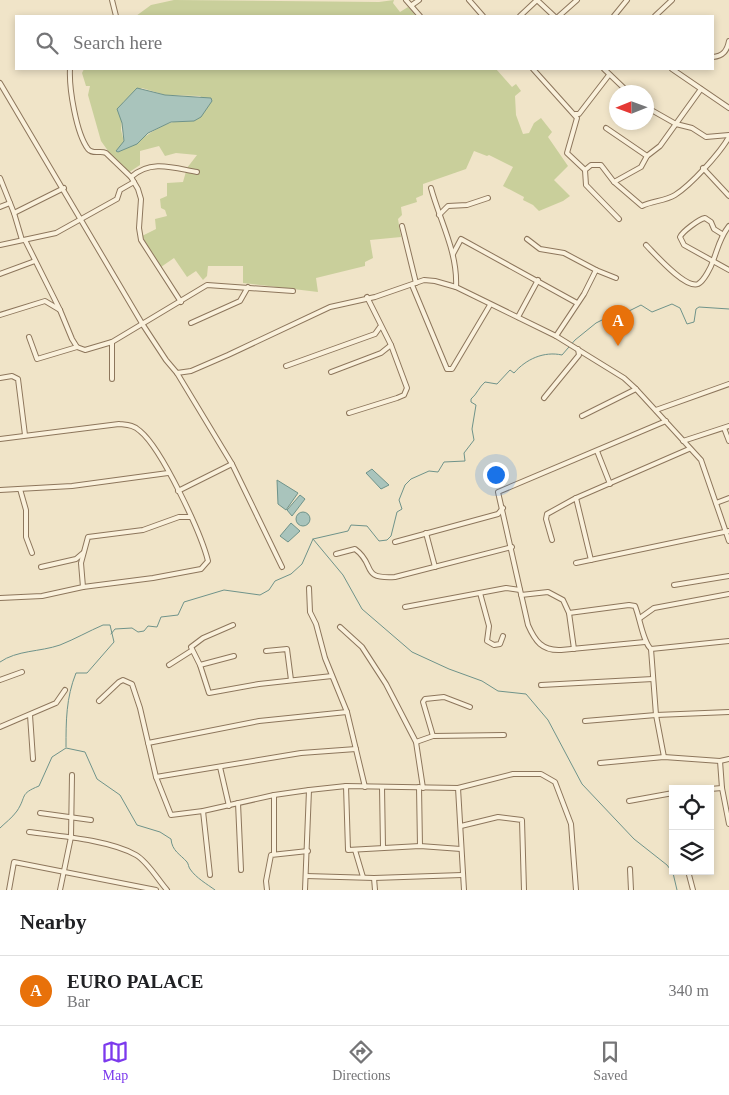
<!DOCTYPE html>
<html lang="en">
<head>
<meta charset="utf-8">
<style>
	:root { --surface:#fff; --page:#f6f6f6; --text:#202124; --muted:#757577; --line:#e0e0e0; --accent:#7c3aed }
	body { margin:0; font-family:Georgia,serif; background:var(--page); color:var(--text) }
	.controls { position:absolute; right:15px; bottom:15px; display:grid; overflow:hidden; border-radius:0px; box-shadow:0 2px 8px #0003 }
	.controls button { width:45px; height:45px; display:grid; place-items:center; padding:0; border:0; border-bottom:1px solid var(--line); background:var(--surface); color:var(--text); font:25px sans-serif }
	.compass { position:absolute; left:609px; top:85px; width:45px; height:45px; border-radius:50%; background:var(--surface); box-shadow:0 2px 8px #0003; rotate:269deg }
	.you { position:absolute; left:495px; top:474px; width:18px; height:18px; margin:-12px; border:4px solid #fff; border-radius:50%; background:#1a73e8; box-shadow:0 0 0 8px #1a73e833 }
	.badge { display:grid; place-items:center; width:32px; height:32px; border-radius:50%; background:var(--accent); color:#fff; font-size:16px; font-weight:700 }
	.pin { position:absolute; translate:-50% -41px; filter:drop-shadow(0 1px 2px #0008) }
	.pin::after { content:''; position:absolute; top:26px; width:18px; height:15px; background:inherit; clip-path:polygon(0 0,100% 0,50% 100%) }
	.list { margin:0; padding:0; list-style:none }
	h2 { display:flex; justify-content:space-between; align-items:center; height:65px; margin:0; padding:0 20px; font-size:21px }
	h2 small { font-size:16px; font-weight:400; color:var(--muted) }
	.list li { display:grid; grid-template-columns:32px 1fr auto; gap:15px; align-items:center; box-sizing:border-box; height:70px; padding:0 20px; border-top:1px solid var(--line) }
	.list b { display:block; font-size:19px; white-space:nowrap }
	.list p { margin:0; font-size:16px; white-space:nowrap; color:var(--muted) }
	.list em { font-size:16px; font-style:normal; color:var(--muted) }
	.icon { flex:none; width:28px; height:28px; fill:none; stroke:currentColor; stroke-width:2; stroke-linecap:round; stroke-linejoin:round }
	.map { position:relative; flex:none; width:729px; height:890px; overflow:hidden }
	.search { position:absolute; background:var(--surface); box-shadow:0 2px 8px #0003; left:15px; right:15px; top:15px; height:55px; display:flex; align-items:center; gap:12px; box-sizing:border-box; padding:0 18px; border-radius:0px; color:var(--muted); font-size:19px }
	.sheet { height:135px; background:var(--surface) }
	nav { display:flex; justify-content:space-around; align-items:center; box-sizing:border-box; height:70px; border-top:1px solid var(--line); background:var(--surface); font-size:14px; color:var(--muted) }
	nav a { display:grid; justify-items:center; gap:2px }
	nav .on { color:var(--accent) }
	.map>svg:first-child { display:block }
	.green { fill:#c9cf9b; fill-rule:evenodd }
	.water { fill:#a9c4bc; stroke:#6f938a }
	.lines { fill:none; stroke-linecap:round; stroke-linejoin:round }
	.stream { stroke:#6f938a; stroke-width:1 }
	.street-casing { stroke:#8d765c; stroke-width:6 }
	.street { stroke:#faf1dc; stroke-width:4 }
</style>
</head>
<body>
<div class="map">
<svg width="729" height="890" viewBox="0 0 729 890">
	<rect width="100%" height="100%" fill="#f0e4c8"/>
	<g class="green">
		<polygon points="174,0 379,2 394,0 393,3 400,12 408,7 416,16 136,16 151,5"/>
		<path d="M84,69H496L512,87L516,84L521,91L515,96L516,115L523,134L529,133L534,123L541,118L552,132L548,137L568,166L554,180L570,196L563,201L539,211L533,205L523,200L524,197L503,186L513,167L489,155L487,156L474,151L466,169L423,184V195L416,198L417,202L401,207L402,215L398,219L401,237L370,240L373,258L365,262V266L316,278L318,292L243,283V266H208L207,276L203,280L196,271L187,277L174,258L161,267L142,236L156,229L155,219L167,216L165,210L161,208L160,199L167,196V183L183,182L187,168L197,155L176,153L165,156L159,146L140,151V165L128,173L116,162L101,141L88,95L90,86H86L82,73ZM142,88L165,95L201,96L179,121C156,124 139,144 118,152L124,142L121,130L123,102Z"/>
	</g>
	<g class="water">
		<polygon points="137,88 165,95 211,98 212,101 201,117 194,121 171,122 148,133 137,144 118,152 116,151 124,141 122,123 117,109"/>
		<polygon points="372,469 374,471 389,485 381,489 366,473"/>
		<polygon points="277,480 298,493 286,510 278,504"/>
		<polygon points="300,495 305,499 292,516 287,510"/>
		<circle cx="303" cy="519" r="7"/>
		<polygon points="291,523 300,531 288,542 280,536"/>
	</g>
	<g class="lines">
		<g class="stream">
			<polyline points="313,539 343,575 362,609 412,652 449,669 482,681 498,691 526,694 548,720 582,784 634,839 667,865 673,873 677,890"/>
			<path d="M111,634L115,629L132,628L138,632L144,631L148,626L157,627L161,617L178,615L184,602L224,590L260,595L269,590L275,581L291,574L302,564L313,539L348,531L351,525L367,526L379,541L387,540L391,536L397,512L402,509L399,500L405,485L411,479L429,471L438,472L444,462L465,461L464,453L474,440L472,429L476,405L471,402V399C477,394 479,387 485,382L497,384L510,370L514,373C526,359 544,351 562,355L575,340L596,323L608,317H617L641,305L652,312L672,304L680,308L687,324L694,322L696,309L699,307L729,309"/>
			<path d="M0,662C17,650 40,652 60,645C75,639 89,631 103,625H110L114,642L87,673H76C66,698 66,721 66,747"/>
			<path d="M0,828C5,823 12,818 17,811C27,796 19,794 39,786L52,757L66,748L85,752L97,779L120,795L137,825L160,832L171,839C172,851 180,854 187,862C189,865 188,866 190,869C196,878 207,884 215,890"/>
		</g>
		<g class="street-casing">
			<g id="street">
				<polyline points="112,0 116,16"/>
				<polyline points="406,0 420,16"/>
				<polyline points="469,0 483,16"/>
				<polyline points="537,0 554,16"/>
				<polyline points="412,5 419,0"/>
				<polyline points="520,16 537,0"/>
				<polyline points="559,16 577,0"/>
				<polyline points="614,16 627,0"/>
				<polyline points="655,16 672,0"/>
				<path d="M713,57C723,56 727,51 729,41"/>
				<path d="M70,69C69,88 76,133 88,149C93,155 100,150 106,153L131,177L138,189L141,199L139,228L141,240L181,302"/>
				<polyline points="533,69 577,118 567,153 585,170"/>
				<polyline points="604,69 628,92"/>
				<polyline points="672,69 729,108"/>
				<polyline points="0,83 143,325 166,360 177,373 232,464 282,567"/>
				<polyline points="646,107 676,124 692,128 706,137 729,135"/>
				<polyline points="575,114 579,114 609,75"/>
				<polyline points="606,128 647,156"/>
				<polyline points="703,168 729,196"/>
				<path d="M131,177C151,159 174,168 197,172"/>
				<polyline points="0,178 14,213 22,240"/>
				<path d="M614,182L642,206C652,201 665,201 675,195C691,185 720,153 729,137"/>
				<path d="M431,188C440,221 458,253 456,287"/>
				<polyline points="0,207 10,203"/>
				<polyline points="14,213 64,188"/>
				<polyline points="439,215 448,206 467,205 488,198"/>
				<polyline points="619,219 586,185 585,170 591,165 601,165 614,182 641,167 647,156 660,146 701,89"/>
				<polyline points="402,226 416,283"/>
				<path d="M722,234L714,229L711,222L705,218C699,219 682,232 680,237L684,245L729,270"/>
				<polyline points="527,239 540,249 564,253 596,270"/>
				<polyline points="25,240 60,310 72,339 77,347 85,350 112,342 207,285 293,291"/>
				<polyline points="0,245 56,233 117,199 120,190 134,182"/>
				<path d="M646,245C655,254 685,289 698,284C704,281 711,267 713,261C718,248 720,237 729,226"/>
				<polyline points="453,254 461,239 577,303"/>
				<polyline points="0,274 35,261"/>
				<polyline points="412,285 447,369 452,369 490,305"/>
				<polyline points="0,315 45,301 60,310"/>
				<polyline points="518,317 538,280"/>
				<polyline points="191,323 240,301 248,287"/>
				<polyline points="556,336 584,294 596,270 616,278"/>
				<polyline points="29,337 37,359 77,347"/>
				<polyline points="112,342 112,379"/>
				<polyline points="286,366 375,334 380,327"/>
				<polyline points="331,372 381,353 391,345"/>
				<polyline points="177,373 191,371 228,355 330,307 375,297 424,280 435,281 456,287 556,336 624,378 636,389 701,460 729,541"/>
				<polyline points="0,378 12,376 18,379 25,435"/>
				<polyline points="544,398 579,355 578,349"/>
				<polyline points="656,410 729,384"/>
				<polyline points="349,413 397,398 404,395 407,388 391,345 367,297"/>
				<polyline points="582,416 636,389"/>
				<polyline points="724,428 729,441"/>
				<path d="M0,439L119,424C127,425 134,425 140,431C162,449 201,533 208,561L201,569L153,578L83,587L42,596L0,598"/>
				<polyline points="683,441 729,426"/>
				<polyline points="597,451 610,484"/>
				<polyline points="20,489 26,510 26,537 32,553"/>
				<polyline points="0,490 72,486 168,473"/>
				<polyline points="178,491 232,464"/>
				<polyline points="576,498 591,560"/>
				<polyline points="716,503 729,498"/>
				<polyline points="426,533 435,567"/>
				<polyline points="552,540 546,519 547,514 576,498 689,449"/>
				<polyline points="395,542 498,514 503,508"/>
				<path d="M336,554L355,549C377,565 359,579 395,577L512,547"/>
				<polyline points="576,563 729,531"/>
				<polyline points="41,567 76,559 83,553"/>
				<polyline points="674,585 729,576"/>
				<polyline points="83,587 81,563 88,537 143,530 179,517 191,517"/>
				<polyline points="309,588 310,612 316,624 325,658 347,712 365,787"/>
				<polyline points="480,593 489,626 487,641 494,645 500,644 503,636"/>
				<polyline points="521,595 548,592 563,600 569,613 574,649"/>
				<polyline points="405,607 506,588 520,590"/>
				<path d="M569,613L629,605L635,606C640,618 643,642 651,649L656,715L664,757"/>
				<polyline points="640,618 654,608 729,594"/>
				<polyline points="233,625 203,638 191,647 200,665 209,693 259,684 332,676"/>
				<polyline points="340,627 362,647 386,684 416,742 423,788"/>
				<path d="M645,642L561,650C542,651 535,641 528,625L498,492L666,421"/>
				<polyline points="651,649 729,641"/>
				<polyline points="266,651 287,649 291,680"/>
				<polyline points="169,665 191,651"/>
				<polyline points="200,665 234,656"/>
				<polyline points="0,680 22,672"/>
				<polyline points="541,685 653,679"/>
				<polyline points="99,701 119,682 123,680 132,684 140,708 156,777 171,815 203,811 274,795 309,790 346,786 458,788 513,774 541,774 555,782 571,824 576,890"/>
				<polyline points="30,715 33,759"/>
				<polyline points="585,721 656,715 729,712"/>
				<polyline points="0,727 56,703 65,690"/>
				<polyline points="433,736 423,702 425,699 444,697 470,707"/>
				<polyline points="416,742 433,736 504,735"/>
				<polyline points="148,743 259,721 347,712"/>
				<polyline points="720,761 722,788 729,824"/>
				<polyline points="600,763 664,757 720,761 729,759"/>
				<polyline points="220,767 229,806"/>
				<polyline points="156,777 301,753 356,749"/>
				<polyline points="346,786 348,850 420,846 461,849"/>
				<polyline points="382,787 383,847"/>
				<polyline points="419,787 420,846"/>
				<polyline points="458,788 464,890"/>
				<polyline points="710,789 722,788"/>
				<polyline points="274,795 274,853"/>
				<polyline points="629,801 673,793"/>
				<polyline points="238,803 241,870"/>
				<polyline points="203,811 210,875"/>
				<polyline points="40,813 91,820"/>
				<polyline points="461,826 498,817 522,820 524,890"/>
				<path d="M29,832C59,836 110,840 136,855C148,862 158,880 167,890"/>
				<polyline points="355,850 363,877"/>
				<polyline points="630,869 631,890"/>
				<polyline points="688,871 693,890"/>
				<polyline points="306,876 374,878 462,875"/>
				<polyline points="374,878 375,890"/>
				<polyline points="9,890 14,862 156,890"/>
				<polyline points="60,890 71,837 72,775"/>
				<polyline points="267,890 266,881 271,855 308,851"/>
				<polyline points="305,890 309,790"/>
			</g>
		</g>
		<use href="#street" class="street"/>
	</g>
</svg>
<div class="controls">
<button><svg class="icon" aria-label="locate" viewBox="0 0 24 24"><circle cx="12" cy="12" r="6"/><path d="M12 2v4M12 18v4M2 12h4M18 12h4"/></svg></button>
<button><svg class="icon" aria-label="layers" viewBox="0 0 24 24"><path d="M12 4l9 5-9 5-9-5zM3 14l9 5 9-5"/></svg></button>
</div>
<svg class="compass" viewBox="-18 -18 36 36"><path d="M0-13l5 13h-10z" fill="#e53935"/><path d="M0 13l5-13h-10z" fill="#757577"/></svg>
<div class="you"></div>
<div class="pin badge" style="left:618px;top:346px;background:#e8710a">A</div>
<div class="search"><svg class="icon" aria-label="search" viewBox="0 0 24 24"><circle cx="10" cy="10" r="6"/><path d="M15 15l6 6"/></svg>Search here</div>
</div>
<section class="sheet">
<h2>Nearby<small></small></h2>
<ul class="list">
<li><span class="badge" style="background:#e8710a">A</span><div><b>EURO PALACE</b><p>Bar</p></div><em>340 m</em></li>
</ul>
</section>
<nav>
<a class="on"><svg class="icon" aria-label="map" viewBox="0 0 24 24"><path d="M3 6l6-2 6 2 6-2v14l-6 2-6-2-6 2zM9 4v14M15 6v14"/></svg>Map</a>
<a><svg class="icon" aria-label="directions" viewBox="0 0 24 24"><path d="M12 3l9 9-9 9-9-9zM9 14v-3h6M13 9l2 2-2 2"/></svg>Directions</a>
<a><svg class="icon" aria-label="saved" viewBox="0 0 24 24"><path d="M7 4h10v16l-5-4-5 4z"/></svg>Saved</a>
</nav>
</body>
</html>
